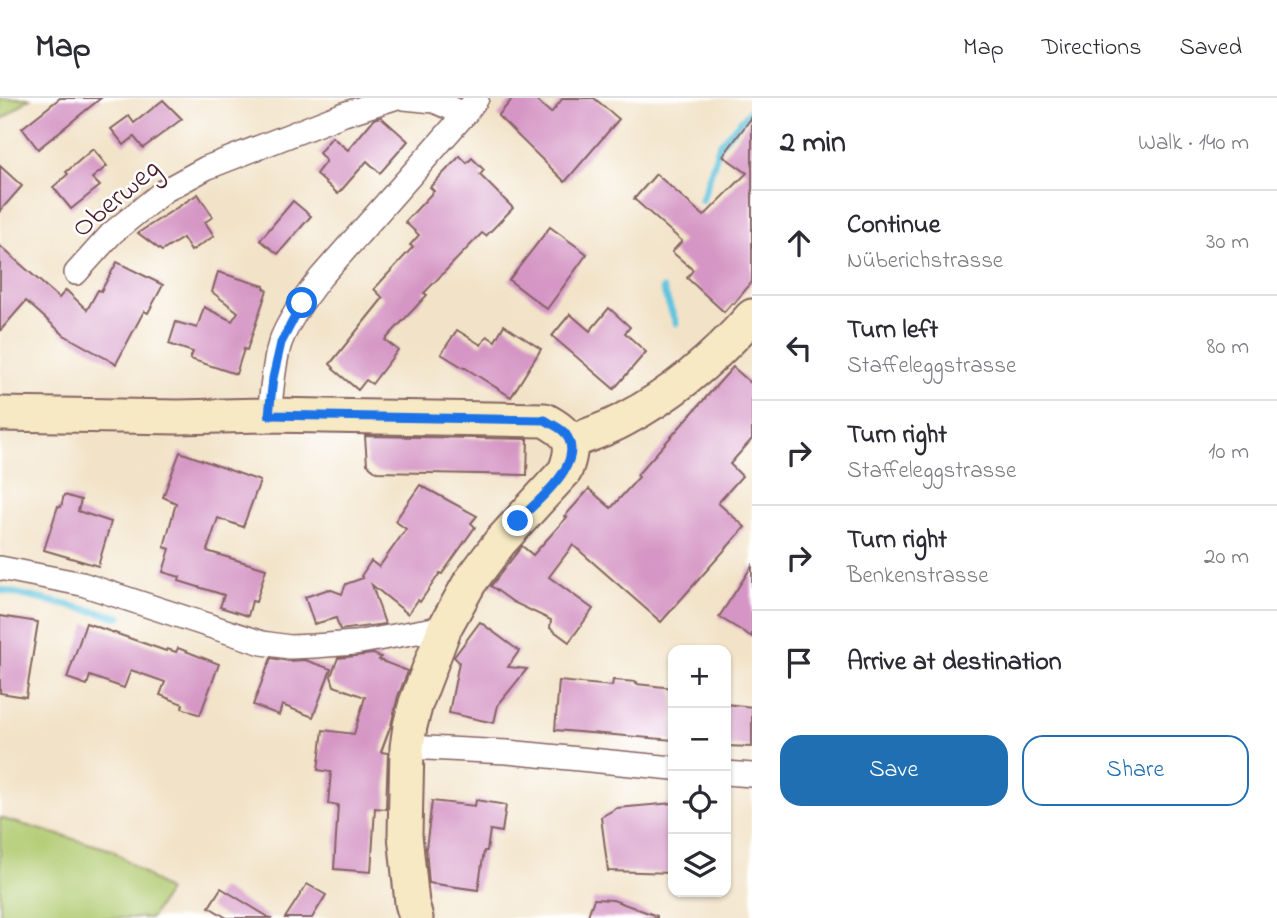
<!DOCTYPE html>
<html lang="en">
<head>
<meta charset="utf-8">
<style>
	:root { --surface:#fff; --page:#f7f7f7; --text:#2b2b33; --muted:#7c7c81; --line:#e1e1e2; --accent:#1f6fb2 }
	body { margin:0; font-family:"Indie Flower",sans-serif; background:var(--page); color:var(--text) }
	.controls { position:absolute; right:21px; bottom:21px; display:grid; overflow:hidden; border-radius:14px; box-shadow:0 2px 5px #0004 }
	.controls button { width:63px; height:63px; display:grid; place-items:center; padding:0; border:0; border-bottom:2px solid var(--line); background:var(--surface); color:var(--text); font:35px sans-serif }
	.stop { position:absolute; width:21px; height:21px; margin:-16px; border:5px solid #1a73e8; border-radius:50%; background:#fff }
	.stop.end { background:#1a73e8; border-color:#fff; box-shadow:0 2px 7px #0008 }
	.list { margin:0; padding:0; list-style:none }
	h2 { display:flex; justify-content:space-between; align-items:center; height:91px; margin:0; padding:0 28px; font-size:30px }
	h2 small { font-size:23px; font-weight:400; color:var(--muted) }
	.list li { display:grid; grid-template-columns:46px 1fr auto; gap:21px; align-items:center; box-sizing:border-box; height:105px; padding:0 28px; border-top:2px solid var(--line) }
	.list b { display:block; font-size:26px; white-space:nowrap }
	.list p { margin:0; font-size:23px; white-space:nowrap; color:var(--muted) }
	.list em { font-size:23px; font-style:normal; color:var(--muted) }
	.actions { display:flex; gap:14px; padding:21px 28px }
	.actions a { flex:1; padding:16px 0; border:2px solid var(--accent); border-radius:21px; text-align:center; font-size:24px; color:var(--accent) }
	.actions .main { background:var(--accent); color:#fff }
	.icon { flex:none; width:38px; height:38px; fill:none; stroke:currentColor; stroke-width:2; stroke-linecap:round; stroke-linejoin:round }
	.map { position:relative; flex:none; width:752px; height:820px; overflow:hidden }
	header { display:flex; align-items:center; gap:42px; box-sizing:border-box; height:98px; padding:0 35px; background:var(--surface); border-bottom:2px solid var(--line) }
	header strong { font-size:33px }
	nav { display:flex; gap:38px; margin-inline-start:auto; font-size:24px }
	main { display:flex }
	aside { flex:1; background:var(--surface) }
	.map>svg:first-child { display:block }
	.green { fill:#b1cb71; stroke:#7e754e; stroke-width:2 }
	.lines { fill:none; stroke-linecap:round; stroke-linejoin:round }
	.stream { stroke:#61c4df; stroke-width:7 }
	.building { fill:#d596c5 }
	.street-casing { stroke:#856462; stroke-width:26 }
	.secondary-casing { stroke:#856462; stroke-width:37 }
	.street { stroke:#fff; stroke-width:23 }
	.secondary { stroke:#f6e9c3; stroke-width:33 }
	.route { stroke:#1a73e8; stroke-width:9 }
	.labels { text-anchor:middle; stroke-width:5; stroke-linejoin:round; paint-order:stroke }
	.street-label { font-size:30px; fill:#4a1f2b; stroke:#fff }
</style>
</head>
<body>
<header>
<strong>Map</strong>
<nav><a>Map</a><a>Directions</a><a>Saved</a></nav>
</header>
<main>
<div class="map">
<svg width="752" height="820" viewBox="0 0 752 820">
	<rect width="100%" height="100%" fill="#fff"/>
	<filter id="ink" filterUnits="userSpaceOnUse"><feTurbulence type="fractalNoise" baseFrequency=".0143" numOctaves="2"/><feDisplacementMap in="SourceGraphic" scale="14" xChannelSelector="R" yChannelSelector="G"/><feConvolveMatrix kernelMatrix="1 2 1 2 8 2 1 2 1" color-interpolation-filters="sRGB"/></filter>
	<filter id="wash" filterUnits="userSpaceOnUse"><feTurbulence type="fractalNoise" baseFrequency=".00686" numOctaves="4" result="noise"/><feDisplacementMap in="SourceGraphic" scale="28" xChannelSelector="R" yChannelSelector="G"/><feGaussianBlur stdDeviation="1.57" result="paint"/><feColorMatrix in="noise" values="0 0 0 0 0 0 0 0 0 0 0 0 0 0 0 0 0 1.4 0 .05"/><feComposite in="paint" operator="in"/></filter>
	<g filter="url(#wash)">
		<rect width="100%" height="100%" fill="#f2e3c8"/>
		<g class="green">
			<polygon points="0,0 30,0 0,23"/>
			<polygon points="0,720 112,752 168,793 151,820 0,820"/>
		</g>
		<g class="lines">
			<g class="stream">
				<polyline points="702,102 720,46 752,11"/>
				<polyline points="663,191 676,225"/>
				<polyline points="0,492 120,519"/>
			</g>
		</g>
		<g id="blocks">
			<g class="building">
				<polygon points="60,0 101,0 38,51 22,30"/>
				<polygon points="513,0 534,0 551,15 563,0 594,0 619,21 565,84 498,18"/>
				<polygon points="163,2 182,21 143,50 134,39 124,47 111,31 129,18 134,25"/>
				<polygon points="381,19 408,43 380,75 367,63 338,96 316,76 326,63 319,55 332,39 348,52 374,21"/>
				<polygon points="752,19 752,184 734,206 732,205 724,214 687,180 693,172 672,154 682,143 634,101 656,76 704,118 747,75 723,58"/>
				<polygon points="93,51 107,68 92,80 100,88 71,111 53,89 68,76 66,74"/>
				<polygon points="460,58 467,65 472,60 484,72 480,77 513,110 486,138 482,135 424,195 427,197 385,242 398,252 372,286 366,282 358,292 333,271 334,270 330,266 383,200 374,191 413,149 410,147 419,137 405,124 434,93 430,89"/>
				<polygon points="0,68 22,88 0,113"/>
				<polygon points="198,96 213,119 205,124 214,138 191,153 183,140 162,153 138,135"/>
				<polygon points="293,103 311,118 278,156 260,142"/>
				<polygon points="550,129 587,156 547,211 509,182"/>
				<polygon points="0,148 59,200 66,192 87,212 98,192 101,193 117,164 163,187 148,215 144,213 116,266 64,237 26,203 0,233"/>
				<polygon points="218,174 264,188 264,190 267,192 247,252 244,251 236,276 190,261 193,254 169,246 176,224 197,230 204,209 232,223 238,214 212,194"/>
				<polygon points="609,210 630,229 625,235 646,254 614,291 552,238 570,216 590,233"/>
				<polygon points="504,227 541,251 511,299 464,269 464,270 441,256 457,232 481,247 487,238 495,243"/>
				<polygon points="733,269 752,286 752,341 730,366 742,378 718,405 745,429 661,524 573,447 549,479 593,511 569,544 550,530 551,522 513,504 491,488 522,448 533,457 567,419 565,418 589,391 611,410 639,379 637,377"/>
				<polygon points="365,338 528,341 527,377 377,374 367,366"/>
				<polygon points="180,354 260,383 243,429 218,420 207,453 266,471 256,504 252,503 248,518 220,509 224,497 179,483 180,479 163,474 170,451 164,449 176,405 163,399"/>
				<polygon points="420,387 477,418 471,425 475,429 442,476 440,475 420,504 418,502 408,516 372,487 385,526 340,532 336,520 314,526 305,499 329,491 342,496 346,486 363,480 361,478 371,463 379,469 406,431 395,423"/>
				<polygon points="64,397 81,402 78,413 111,424 98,468 44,452 58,408 61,409"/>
				<polygon points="752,468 752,539 719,519"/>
				<polygon points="0,518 38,524 26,599 0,595"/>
				<polygon points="480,524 519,553 508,569 527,571 498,607 494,625 449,615 459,564 454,559"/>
				<polygon points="86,525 166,553 167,551 176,554 178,550 219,566 200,617 182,610 183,606 160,597 165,584 131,572 124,590 90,578 87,587 67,580"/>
				<polygon points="373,556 381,559 379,562 408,573 398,598 391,627 381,654 388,655 386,711 375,710 371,774 334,771 338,707 328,706 331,674 318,672 323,632 354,636 365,599 334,588 331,578 338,560"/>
				<polygon points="271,560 288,563 305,562 331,571 313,619 282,607 279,617 253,607"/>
				<polygon points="613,582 637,584 636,586 673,590 673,642 555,632 559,583 612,588"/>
				<polygon points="726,606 752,609 752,649 726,648"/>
				<polygon points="476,702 506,707 502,734 490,732 487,753 484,753 478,792 429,785 426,750 432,703 475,708"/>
				<polygon points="673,705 673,775 608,773 601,719 617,710"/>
				<polygon points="307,786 326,797 312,820 285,820"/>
				<polygon points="221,790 270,820 227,820 209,809"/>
				<polygon points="594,801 613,802 657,818 657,820 587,820"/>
			</g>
		</g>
	</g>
	<g filter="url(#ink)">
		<use href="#blocks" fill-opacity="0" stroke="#856462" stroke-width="2"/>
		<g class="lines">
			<g class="street-casing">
				<g id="street">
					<polyline points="404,0 434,3 465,16"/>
					<polyline points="76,175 112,135 164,93 206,70 344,16 394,0"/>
					<path d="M269,317C272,293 273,268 280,245C289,221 305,199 321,179L465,16L477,0"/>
					<polyline points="0,470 82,486 262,545 290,549 314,548 355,545 445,529"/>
					<polyline points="407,649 507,654 673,670"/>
					<polyline points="726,675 752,677"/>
				</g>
			</g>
			<g class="secondary-casing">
				<g id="secondary">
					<path d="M0,316L178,319L269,317L545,322C570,336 576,344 565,373L500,444L470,484L445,529L416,605L410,628L407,649L405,737L412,805L416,820"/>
					<path d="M570,344C588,337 608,331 625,321C675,295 715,260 752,218"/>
				</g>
			</g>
			<use href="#street" class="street"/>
			<use href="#secondary" class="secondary"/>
		</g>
	</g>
	<g class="lines" filter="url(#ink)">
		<path class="route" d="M302,205L281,245L273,280L269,317L545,322C551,326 559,329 564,334C590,364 536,403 518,423"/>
	</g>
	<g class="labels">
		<g class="street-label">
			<text transform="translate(115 99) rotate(-40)" y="10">Oberweg</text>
		</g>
	</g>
</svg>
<div class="controls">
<button>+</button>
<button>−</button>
<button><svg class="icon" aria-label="locate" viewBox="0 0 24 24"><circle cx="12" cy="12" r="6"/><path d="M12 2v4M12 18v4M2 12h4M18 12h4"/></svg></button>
<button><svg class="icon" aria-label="layers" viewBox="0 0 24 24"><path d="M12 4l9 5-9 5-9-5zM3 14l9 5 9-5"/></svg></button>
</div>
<div class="stop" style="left:302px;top:205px"></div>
<div class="stop end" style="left:518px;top:423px"></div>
</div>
<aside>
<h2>2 min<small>Walk · 140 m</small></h2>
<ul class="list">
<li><svg class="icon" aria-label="ahead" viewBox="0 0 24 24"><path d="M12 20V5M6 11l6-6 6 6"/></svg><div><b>Continue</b><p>Nüberichstrasse</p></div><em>30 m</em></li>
<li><svg class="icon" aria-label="left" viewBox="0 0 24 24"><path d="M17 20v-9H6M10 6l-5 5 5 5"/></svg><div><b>Turn left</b><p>Staffeleggstrasse</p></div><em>80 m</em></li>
<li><svg class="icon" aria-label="right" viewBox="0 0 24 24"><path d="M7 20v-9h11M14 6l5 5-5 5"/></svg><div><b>Turn right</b><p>Staffeleggstrasse</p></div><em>10 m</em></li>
<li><svg class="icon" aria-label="right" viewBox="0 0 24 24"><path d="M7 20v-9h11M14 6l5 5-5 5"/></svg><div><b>Turn right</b><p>Benkenstrasse</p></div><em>20 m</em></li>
<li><svg class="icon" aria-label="arrive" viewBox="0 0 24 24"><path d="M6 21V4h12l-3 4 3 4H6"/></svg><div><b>Arrive at destination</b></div></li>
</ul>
<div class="actions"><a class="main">Save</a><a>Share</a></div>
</aside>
</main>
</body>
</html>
